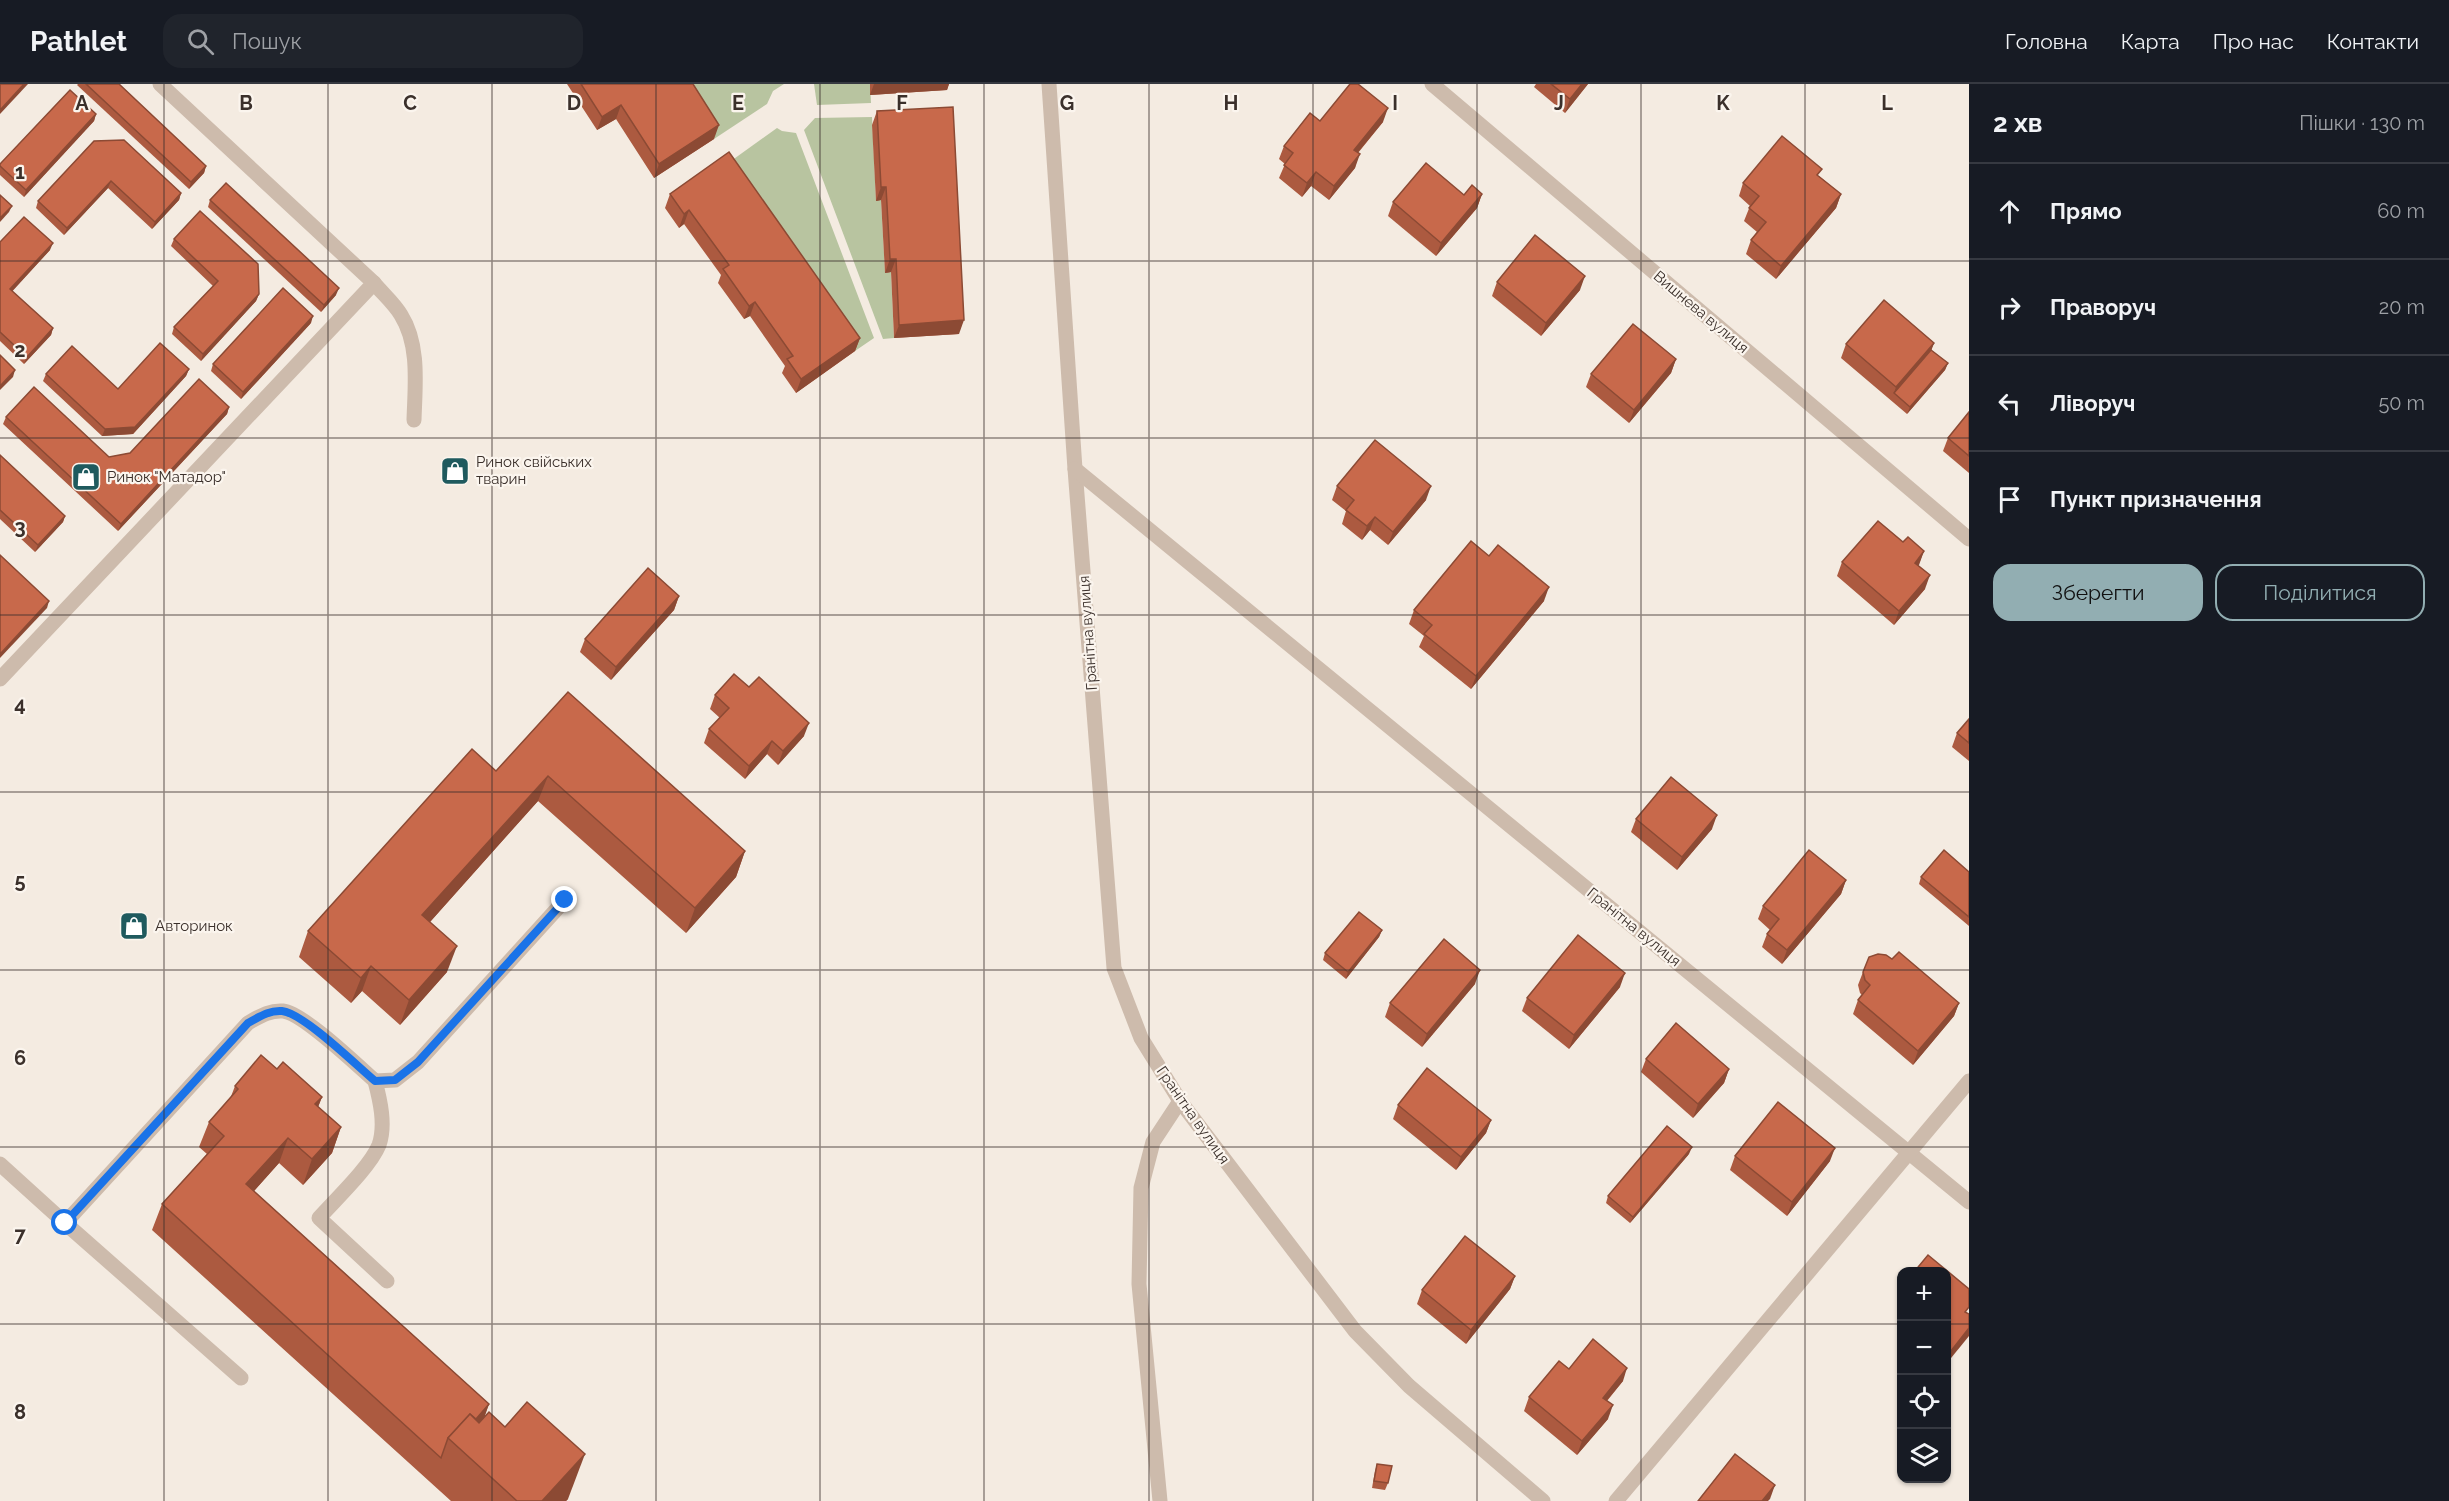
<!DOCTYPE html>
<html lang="uk">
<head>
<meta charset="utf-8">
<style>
	:root { --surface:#171b24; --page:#20242c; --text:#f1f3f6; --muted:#9ea1a6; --line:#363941; --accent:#92aeb2 }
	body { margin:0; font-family:Raleway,sans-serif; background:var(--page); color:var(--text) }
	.controls { position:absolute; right:18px; bottom:18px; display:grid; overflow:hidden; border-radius:12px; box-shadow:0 2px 4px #0004 }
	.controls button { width:54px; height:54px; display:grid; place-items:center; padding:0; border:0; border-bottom:2px solid var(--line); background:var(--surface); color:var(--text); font:30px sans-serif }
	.stop { position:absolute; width:18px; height:18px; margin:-14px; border:4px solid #1a73e8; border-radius:50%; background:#fff }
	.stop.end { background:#1a73e8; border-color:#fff; box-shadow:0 2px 6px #0008 }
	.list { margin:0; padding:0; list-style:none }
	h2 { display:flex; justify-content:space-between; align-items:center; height:78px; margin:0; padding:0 24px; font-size:26px }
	h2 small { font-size:20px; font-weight:400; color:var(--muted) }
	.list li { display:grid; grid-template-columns:39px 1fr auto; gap:18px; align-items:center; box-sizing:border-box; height:96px; padding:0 24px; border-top:2px solid var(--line) }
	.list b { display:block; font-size:22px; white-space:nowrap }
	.list em { font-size:20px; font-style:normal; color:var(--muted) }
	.actions { display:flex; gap:12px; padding:18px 24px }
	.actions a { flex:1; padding:14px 0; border:2px solid var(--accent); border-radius:18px; text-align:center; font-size:21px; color:var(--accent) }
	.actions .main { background:var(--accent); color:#111 }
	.icon { flex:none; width:33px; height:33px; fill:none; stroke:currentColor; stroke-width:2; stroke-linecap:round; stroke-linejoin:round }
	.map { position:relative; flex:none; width:1969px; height:1417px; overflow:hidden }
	header { display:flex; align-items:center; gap:36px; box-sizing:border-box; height:84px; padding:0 30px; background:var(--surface); border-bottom:2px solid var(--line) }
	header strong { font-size:28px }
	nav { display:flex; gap:33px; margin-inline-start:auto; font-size:21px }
	.search { width:420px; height:54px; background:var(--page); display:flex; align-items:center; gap:15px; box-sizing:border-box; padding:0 21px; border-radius:18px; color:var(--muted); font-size:22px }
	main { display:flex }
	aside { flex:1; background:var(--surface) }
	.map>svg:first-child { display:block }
	.green { fill:#b8c4a0 }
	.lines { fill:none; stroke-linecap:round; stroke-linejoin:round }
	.service { stroke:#cdbbac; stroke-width:15 }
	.minor { stroke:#cdbbac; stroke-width:15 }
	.wall { fill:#ac5a40 }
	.shaded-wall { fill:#8c4a34 }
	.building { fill:#c8694b; stroke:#8c4a34; stroke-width:1.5 }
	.route { stroke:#1a73e8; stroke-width:8 }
	.grid { fill:none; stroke:#3b302b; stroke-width:1.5; stroke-opacity:0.55 }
	.labels { text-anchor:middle; stroke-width:4.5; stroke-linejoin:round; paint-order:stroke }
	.street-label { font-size:15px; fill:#3b302b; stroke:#fbf5ee }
	.poi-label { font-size:15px; fill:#3b302b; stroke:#fbf5ee; text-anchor:start }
	.grid-label { font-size:20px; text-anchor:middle; font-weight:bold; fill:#3b302b; stroke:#fbf5ee; stroke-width:4.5; stroke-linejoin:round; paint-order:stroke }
</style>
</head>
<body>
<header>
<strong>Pathlet</strong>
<div class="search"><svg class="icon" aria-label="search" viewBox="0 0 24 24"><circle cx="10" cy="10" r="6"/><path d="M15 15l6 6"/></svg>Пошук</div>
<nav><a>Головна</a><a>Карта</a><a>Про нас</a><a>Контакти</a></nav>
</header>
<main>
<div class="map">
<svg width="1969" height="1417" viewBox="0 0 1969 1417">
	<rect width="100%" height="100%" fill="#f4ebe1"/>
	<g class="green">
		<polygon points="679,0 784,0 773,7 767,20 714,55"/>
		<polygon points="814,0 870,0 871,19 817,21"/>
		<polygon points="872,33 876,116 881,116 885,188 891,188 894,254 883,255 804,46 815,34"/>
		<polygon points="777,44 782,47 796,49 874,254 855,267 724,82"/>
	</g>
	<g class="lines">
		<g class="service">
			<path d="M374,199C382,209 394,219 401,231C420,261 415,302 414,336"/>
			<polyline points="0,595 374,199 160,0"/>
			<path d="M375,997C380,1016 386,1041 379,1061C370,1083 336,1115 319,1134L387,1197"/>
			<path d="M241,1294L65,1139L248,939C259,933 269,926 283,927C303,929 357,981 375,997L395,996L418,978L565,816"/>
			<polyline points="1160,1417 1139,1200 1141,1104 1153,1058 1180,1017"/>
		</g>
		<g class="minor">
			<polyline points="1049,0 1075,385 1114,884 1141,954 1180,1017 1355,1247 1409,1302 1543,1417"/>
			<polyline points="1432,0 1969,455"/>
			<polyline points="1075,385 1969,1118"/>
			<polyline points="0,1080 65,1139"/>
			<polyline points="1616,1417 1969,997"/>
		</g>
	</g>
	<g class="wall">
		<polygon points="78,0 119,0 206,82 204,89 189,105 77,1"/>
		<polygon points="567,0 693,0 714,55 654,94 616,35 597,46"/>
		<polygon points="870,0 949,0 947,6 870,11"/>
		<polygon points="1536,0 1588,0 1565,29 1534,3"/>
		<polygon points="877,27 959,250 894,254 891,188 885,189 881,116 876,117 872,41"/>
		<polygon points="96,30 94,37 24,113 0,91 0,80"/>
		<polygon points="1320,37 1383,38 1358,69 1355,84 1329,116 1311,102 1302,113 1279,94 1285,80 1279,75 1284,62"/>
		<polygon points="94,57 181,109 179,116 152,145 108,104 64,151 36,124 38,117"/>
		<polygon points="1819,92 1841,110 1836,124 1776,195 1746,170 1751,156 1757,148 1744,137 1750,122 1739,112 1743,99"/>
		<polygon points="670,110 860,254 855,267 796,309 782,289 785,282 750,232 744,235 718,199 721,191 684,140 679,144 665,124"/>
		<polygon points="1482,110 1477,124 1436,172 1388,132 1393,118 1464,111"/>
		<polygon points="210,116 336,211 321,228 208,123"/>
		<polygon points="174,155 259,210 256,217 201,277 172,250 174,243 213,202 171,162"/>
		<polygon points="0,158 50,166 12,207 53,244 51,251 24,280 0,257"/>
		<polygon points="1497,198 1580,206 1541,252 1492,212"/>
		<polygon points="311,239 241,315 211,287 213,280"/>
		<polygon points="1934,259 1931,266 1948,279 1945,286 1907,330 1841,274 1846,260"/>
		<polygon points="1676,275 1671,289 1629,339 1586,303 1591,290"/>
		<polygon points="189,285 186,292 133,350 102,352 43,297 46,290 118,305"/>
		<polygon points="229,323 227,330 118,447 3,340 6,333 109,373 130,369"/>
		<polygon points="1969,328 1969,389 1943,367 1948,354"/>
		<polygon points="0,371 65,432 63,438 35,468 0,435"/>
		<polygon points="1337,402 1426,416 1388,461 1370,446 1362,456 1342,440 1346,427 1332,416"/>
		<polygon points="1903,458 1924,467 1918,482 1925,505 1894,541 1837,492 1842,478"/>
		<polygon points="679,512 674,526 611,596 580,568 585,555"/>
		<polygon points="1544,517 1471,605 1419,563 1424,552 1409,540 1414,526"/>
		<polygon points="568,608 745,767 736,793 686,849 538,717 430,838 447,888 400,941 362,907 351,919 299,873 308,847 496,687"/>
		<polygon points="715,611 804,652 778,681 767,670 745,695 704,659 709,645 720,634 710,625"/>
		<polygon points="1969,635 1969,677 1952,663 1957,649"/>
		<polygon points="1636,735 1712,745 1677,786 1631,748"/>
		<polygon points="1969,788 1969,842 1919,800 1921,793"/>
		<polygon points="1846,796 1841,810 1782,880 1762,863 1767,850 1770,846 1758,835 1763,822"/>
		<polygon points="1382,846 1379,853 1346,895 1323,876 1325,869"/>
		<polygon points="1863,888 1959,919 1954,932 1913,981 1853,930 1858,916 1862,911 1860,909 1858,901"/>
		<polygon points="1475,900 1422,963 1385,933 1390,919"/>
		<polygon points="1620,903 1569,965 1522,927 1527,914"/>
		<polygon points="1646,975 1729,985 1724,999 1693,1034 1641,988"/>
		<polygon points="277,985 322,1013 318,1023 341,1043 332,1069 303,1101 279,1079 254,1107 489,1320 484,1333 568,1415 566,1417 451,1417 152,1146 162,1120 207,1070 199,1063 209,1038 230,1015 235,1002"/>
		<polygon points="1398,1021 1491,1036 1486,1049 1456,1086 1393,1035"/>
		<polygon points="1689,1070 1630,1139 1606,1119 1608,1112"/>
		<polygon points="1735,1072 1830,1077 1787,1132 1730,1086"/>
		<polygon points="1515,1192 1510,1205 1466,1260 1417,1220 1422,1206"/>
		<polygon points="1902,1203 1902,1220 1897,1216"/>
		<polygon points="1569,1285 1623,1297 1607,1317 1608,1335 1577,1371 1524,1327 1529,1313"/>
		<polygon points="1377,1380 1388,1399 1385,1406 1372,1404 1375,1387"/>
	</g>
	<g class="shaded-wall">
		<polygon points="24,0 28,0 0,30 0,26"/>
		<polygon points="874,0 949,0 947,6 870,11"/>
		<polygon points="1582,0 1588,0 1565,29 1570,15"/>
		<polygon points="621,21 616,35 597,46 602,33"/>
		<polygon points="1388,24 1383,38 1349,79 1354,66"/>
		<polygon points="96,30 94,37 24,113 26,106"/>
		<polygon points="719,41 714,55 654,94 659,80"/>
		<polygon points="1360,70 1355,84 1329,116 1334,102"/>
		<polygon points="206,82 204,89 189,105 191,98"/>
		<polygon points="1316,88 1311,102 1302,113 1307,99"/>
		<polygon points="111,97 108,104 64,151 67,144"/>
		<polygon points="881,103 886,103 881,116 876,117"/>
		<polygon points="181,109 179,116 152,145 155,138"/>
		<polygon points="1482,110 1477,124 1436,172 1441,159"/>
		<polygon points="1841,110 1836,124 1776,195 1781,182"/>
		<polygon points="12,122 9,128 0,138 0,134"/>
		<polygon points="689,126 684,140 679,144 684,130"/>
		<polygon points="53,159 50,166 8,212 10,205"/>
		<polygon points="890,175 896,175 891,188 885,189"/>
		<polygon points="1585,192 1580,206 1541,252 1546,239"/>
		<polygon points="339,204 336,211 321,228 324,221"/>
		<polygon points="259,210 256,217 201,277 203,270"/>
		<polygon points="755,218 750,232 744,235 749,222"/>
		<polygon points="313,232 311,239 241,315 243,308"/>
		<polygon points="964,236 959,250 894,254 899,241"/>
		<polygon points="53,244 51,251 24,280 27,273"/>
		<polygon points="860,254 855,267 796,309 801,295"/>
		<polygon points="1934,259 1929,273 1894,309 1896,303"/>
		<polygon points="1676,275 1671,289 1629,339 1634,326"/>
		<polygon points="1948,279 1945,286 1907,330 1910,323"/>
		<polygon points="189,285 186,292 133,350 102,352 105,345"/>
		<polygon points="15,286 13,293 0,306 0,302"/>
		<polygon points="229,323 227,330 118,447 121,440"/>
		<polygon points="1431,402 1426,416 1388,461 1393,448"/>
		<polygon points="65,432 63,438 35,468 38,461"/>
		<polygon points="1375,433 1370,446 1362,456 1367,442"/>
		<polygon points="1924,467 1919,481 1910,492 1915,479"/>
		<polygon points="1930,491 1925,505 1894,541 1899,527"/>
		<polygon points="1549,503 1544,517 1471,605 1476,592"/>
		<polygon points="679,512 674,526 611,596 616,583"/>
		<polygon points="49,517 47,524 0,574 0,570"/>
		<polygon points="809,639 804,652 778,681 783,667"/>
		<polygon points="772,657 767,670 745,695 749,682"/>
		<polygon points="548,692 538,717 413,857 422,831"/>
		<polygon points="1717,731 1712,745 1677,786 1682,773"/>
		<polygon points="745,767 736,793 686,849 695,824"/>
		<polygon points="1846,796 1841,810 1782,880 1787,866"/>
		<polygon points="1382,846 1379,853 1346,895 1348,888"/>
		<polygon points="457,862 447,888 400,941 409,916"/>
		<polygon points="371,882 362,907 351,919 361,894"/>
		<polygon points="1480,886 1475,900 1422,963 1427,950"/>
		<polygon points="1625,889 1620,903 1569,965 1574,951"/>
		<polygon points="1959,919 1954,932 1913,981 1918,967"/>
		<polygon points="1729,985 1724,999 1693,1034 1698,1020"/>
		<polygon points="322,1013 312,1038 315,1020"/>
		<polygon points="1491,1036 1486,1049 1456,1086 1461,1073"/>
		<polygon points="341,1043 332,1069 303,1101 312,1075"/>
		<polygon points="288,1054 279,1079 237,1126 246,1100"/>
		<polygon points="1692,1063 1689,1070 1630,1139 1633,1133"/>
		<polygon points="1835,1064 1830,1077 1787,1132 1792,1118"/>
		<polygon points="1515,1192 1510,1205 1466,1260 1471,1246"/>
		<polygon points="1969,1244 1969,1252 1947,1279 1947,1272"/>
		<polygon points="1627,1284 1623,1297 1598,1327 1603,1314"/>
		<polygon points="489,1320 480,1346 454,1359"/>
		<polygon points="1613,1321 1608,1335 1577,1371 1582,1357"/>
		<polygon points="585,1370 568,1415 566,1417 542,1417"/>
		<polygon points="1775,1401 1770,1415 1768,1417 1762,1417"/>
	</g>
	<g class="building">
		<polygon points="0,0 24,0 0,26"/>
		<polygon points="86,0 119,0 206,82 191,98"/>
		<polygon points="581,0 693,0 719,41 659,80 621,21 602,33"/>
		<polygon points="1350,0 1358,0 1388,24 1354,66 1360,70 1334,102 1316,88 1307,99 1284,81 1293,69 1284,62 1310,29 1320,37"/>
		<polygon points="1551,0 1582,0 1570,15"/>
		<polygon points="70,6 96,30 26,106 0,82 0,80"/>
		<polygon points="953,23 964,236 899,241 896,175 890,175 886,103 881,103 877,27"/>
		<polygon points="1782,52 1822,85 1817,91 1841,110 1781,182 1751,156 1766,138 1749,124 1759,112 1743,99"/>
		<polygon points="124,56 181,109 155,138 111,97 67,144 38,117 94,57"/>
		<polygon points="729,68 860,254 801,295 787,275 793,272 755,218 749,222 723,185 729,181 689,126 684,130 670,110"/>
		<polygon points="1426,79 1464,111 1472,101 1482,110 1441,159 1393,118"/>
		<polygon points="226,99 339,204 324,221 210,116"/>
		<polygon points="0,111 12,122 0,134"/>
		<polygon points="200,127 258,180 259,210 203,270 174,243 218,197 174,155"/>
		<polygon points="24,133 53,159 10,205 53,244 27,273 0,248 0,158"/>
		<polygon points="1535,151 1585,192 1546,239 1497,198"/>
		<polygon points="283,204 313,232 243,308 213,280"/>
		<polygon points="1884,216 1934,259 1896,303 1846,260"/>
		<polygon points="1633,240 1676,275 1634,326 1591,290"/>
		<polygon points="160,259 189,285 135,343 105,345 46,290 72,262 118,305"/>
		<polygon points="1931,266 1948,279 1910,323 1894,309"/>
		<polygon points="0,271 15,286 0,302"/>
		<polygon points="199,295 229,323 121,440 6,333 34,303 109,373 130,369"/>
		<polygon points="1969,328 1969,372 1948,354"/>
		<polygon points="1375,356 1431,402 1393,448 1375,433 1367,442 1346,426 1354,416 1337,402"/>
		<polygon points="0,371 65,432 38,461 0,426"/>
		<polygon points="1878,437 1903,458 1908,453 1924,467 1915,479 1930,491 1899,527 1842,478"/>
		<polygon points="1471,457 1489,472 1498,461 1549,503 1476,592 1424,550 1432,541 1414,526"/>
		<polygon points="0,471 49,517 0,570"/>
		<polygon points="648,484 679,512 616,583 585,555"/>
		<polygon points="734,590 749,603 759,593 809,639 783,667 772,657 749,682 709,645 729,624 715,611"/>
		<polygon points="568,608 745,767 695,824 548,692 422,831 457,862 409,916 371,882 361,894 308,847 472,665 496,687"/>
		<polygon points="1969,635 1969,659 1957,649"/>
		<polygon points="1671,693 1717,731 1682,773 1636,735"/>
		<polygon points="1809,766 1846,796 1787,866 1767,850 1779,835 1763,822"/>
		<polygon points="1944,766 1969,788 1969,833 1921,793"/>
		<polygon points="1359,828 1382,846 1348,888 1325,869"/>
		<polygon points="1578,851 1625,889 1574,951 1527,914"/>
		<polygon points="1444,855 1480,886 1427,950 1390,919"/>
		<polygon points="1899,868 1959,919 1918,967 1858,916 1870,901 1865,896 1863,888 1869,873 1878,870 1886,871 1892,875"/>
		<polygon points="1676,939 1729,985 1698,1020 1646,975"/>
		<polygon points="261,971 277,985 283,978 322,1013 315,1020 341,1043 312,1075 288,1054 246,1100 489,1320 476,1335 470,1330 448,1354 441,1374 162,1120 224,1052 209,1038 238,1005 235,1002"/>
		<polygon points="1427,984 1491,1036 1461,1073 1398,1021"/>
		<polygon points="1778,1018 1835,1064 1792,1118 1735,1072"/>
		<polygon points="1667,1042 1692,1063 1633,1133 1608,1112"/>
		<polygon points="1465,1152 1515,1192 1471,1246 1422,1206"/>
		<polygon points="1928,1171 1969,1205 1969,1223 1965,1228 1969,1230 1969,1244 1947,1272 1947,1188 1914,1188"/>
		<polygon points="1593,1255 1627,1284 1603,1314 1613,1321 1582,1357 1529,1313 1559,1277 1569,1285"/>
		<polygon points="527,1318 585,1370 542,1417 517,1417 448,1354 470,1330 479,1339 489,1328 505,1343"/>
		<polygon points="1735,1370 1775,1401 1762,1417 1698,1417"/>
		<polygon points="1377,1380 1392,1382 1388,1399 1374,1397"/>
	</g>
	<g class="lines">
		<path class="route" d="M65,1139L248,939C259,933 269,926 282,927C303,929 356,981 375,997L395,996L418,978L565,816"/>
	</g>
	<path class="grid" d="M164,0V1417M328,0V1417M492,0V1417M656,0V1417M820,0V1417M984,0V1417M1149,0V1417M1313,0V1417M1477,0V1417M1641,0V1417M1805,0V1417M0,177H1969M0,354H1969M0,531H1969M0,708H1969M0,886H1969M0,1063H1969M0,1240H1902M1946,1240H1969"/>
	<defs>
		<g id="shop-square" transform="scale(1.5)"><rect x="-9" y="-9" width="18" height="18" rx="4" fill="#1f5a5e" stroke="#fbf5ee"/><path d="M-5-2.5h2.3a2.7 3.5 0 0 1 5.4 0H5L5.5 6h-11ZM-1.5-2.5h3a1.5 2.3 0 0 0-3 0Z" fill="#fff"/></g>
	</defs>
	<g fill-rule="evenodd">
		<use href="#shop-square" x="455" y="387"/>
		<use href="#shop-square" x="86" y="393"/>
		<use href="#shop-square" x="134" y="842"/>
	</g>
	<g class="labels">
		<g class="street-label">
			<text transform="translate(1701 228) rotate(40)" y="5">Вишнева вулиця</text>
			<text transform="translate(1088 549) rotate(-94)" y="5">Гранітна вулиця</text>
			<text transform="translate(1634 843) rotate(39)" y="5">Гранітна вулиця</text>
			<text transform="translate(1193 1031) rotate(55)" y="5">Гранітна вулиця</text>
		</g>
		<g class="poi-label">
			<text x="476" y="383">Ринок свійських<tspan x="476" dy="17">тварин</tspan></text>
			<text x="107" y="398">Ринок "Матадор"</text>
			<text x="155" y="847">Авторинок</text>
		</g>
	</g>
	<g class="grid-label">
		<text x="82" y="26">A</text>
		<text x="246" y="26">B</text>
		<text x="410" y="26">C</text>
		<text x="574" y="26">D</text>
		<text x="738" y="26">E</text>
		<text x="902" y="26">F</text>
		<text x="1067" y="26">G</text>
		<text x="1231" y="26">H</text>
		<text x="1395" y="26">I</text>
		<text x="1559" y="26">J</text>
		<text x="1723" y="26">K</text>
		<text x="1887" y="26">L</text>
		<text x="20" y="95">1</text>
		<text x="20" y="273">2</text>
		<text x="20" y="450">3</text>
		<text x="20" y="627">4</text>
		<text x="20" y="804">5</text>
		<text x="20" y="981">6</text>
		<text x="20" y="1158">7</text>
		<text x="20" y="1335">8</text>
	</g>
</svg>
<div class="controls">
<button>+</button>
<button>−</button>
<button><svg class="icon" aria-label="locate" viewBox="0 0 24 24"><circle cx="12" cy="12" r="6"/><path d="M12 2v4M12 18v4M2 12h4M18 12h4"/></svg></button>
<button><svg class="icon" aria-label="layers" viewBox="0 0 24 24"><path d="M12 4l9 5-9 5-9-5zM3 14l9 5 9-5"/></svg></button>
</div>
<div class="stop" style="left:65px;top:1139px"></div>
<div class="stop end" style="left:565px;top:816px"></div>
</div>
<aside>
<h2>2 хв<small>Пішки · 130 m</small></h2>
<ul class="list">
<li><svg class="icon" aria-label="ahead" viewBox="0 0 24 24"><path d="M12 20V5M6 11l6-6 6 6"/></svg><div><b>Прямо</b></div><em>60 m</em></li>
<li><svg class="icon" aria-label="right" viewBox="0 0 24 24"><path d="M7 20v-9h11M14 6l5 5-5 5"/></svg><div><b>Праворуч</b></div><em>20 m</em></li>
<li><svg class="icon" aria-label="left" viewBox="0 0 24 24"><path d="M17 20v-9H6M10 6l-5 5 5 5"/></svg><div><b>Ліворуч</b></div><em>50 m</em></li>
<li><svg class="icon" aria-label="arrive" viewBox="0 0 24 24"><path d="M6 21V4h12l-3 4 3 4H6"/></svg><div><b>Пункт призначення</b></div></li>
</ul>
<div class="actions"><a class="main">Зберегти</a><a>Поділитися</a></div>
</aside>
</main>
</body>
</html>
